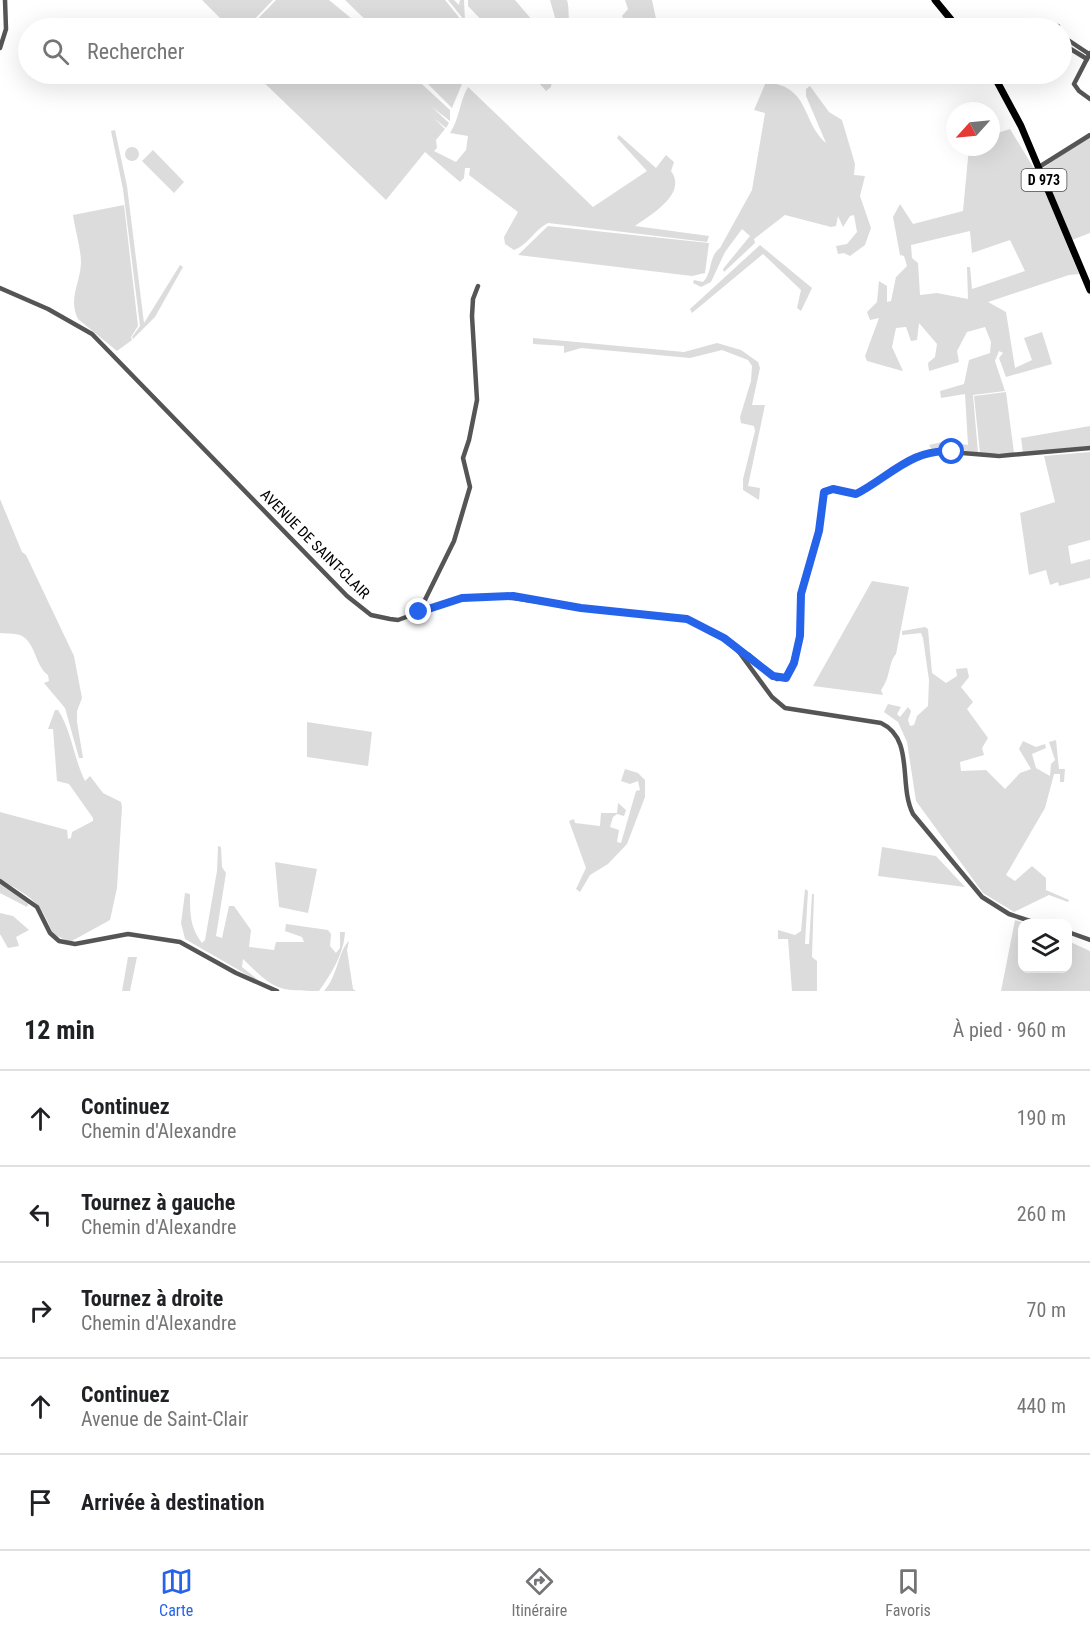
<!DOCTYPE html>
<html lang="fr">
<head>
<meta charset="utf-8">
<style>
	:root { --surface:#fff; --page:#f2f2f2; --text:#202124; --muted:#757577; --line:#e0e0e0; --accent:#2563eb }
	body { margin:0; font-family:"Roboto Condensed",sans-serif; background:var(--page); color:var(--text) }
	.controls { position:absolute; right:18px; bottom:18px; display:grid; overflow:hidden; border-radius:12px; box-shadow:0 6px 24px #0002 }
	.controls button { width:54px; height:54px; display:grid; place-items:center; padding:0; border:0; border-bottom:2px solid var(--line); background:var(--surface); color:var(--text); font:30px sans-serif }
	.compass { position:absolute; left:946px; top:102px; width:54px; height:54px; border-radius:50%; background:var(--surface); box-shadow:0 6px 24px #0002; rotate:243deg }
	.stop { position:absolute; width:18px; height:18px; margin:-14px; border:4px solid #2563eb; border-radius:50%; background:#fff }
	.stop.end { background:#2563eb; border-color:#fff; box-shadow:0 2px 6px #0008 }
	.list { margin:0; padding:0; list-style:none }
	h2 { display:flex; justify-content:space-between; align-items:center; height:78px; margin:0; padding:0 24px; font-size:26px }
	h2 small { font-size:20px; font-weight:400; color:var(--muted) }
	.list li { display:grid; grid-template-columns:39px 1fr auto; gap:18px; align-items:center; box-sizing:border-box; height:96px; padding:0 24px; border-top:2px solid var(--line) }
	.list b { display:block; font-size:22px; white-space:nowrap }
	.list p { margin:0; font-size:20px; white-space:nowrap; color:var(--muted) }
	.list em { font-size:20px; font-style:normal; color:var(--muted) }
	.icon { flex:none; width:33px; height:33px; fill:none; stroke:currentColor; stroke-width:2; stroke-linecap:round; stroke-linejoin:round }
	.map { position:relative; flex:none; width:1090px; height:991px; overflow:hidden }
	.search { position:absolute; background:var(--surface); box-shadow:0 6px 24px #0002; left:18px; right:18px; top:18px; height:66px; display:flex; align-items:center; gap:15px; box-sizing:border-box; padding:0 21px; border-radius:33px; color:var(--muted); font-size:22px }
	.sheet { height:558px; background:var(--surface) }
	nav { display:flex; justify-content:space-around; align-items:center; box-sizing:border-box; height:84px; border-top:2px solid var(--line); background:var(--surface); font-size:16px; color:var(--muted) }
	nav a { display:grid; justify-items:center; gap:3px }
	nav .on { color:var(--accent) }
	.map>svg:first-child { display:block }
	.green { fill:#dcdcdc; fill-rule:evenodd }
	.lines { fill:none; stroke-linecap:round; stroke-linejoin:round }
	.minor { stroke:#555; stroke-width:4.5 }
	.primary { stroke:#000; stroke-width:7 }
	.route { stroke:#2563eb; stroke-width:8 }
	.labels { text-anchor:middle; stroke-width:5; stroke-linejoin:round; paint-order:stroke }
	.shield { fill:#fff; stroke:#4c4c4c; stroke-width:1.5 }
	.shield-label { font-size:14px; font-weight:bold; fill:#000 }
	.street-label { font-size:15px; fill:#000; stroke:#fff }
</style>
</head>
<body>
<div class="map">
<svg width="1090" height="991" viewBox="0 0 1090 991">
	<rect width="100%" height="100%" fill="#fff"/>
	<g class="green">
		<polygon points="202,0 273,0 246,28 230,28"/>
		<polygon points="276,0 329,0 363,28 249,28"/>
		<polygon points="345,0 445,0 458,16 464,28 374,28"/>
		<polygon points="448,0 454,0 459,5 460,0 464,0 465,21"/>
		<polygon points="468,0 515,0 539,28 489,28 468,6"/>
		<path d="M550,0H567C570,10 567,18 571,28H558Z"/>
		<polygon points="625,0 652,0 658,28 627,28 622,16 628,9"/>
		<path d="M255,74H411L450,110V121L432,107L449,123L446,128L434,118L445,129L436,140L437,148L434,151L456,162L466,150L468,136L450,133C460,118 459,102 468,87L593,207L647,171L617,138L619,135L656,168L666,155L674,162L671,171C688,194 650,215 635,226L709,236L707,242L548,223C534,230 529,244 514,250L505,244L504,237L518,212L469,175L470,168H465L464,178L460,182L425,152L386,200Z"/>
		<polygon points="418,74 466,74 452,108"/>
		<polygon points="531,74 552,76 551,87 546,91"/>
		<path d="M766,82C811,87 801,121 826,143L806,96V89L810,86L829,112L842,120L855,164L854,175L865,176L860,196L871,228L865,245L850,256L844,253L838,254L836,246L847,244L857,232L854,215L850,216L843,227L838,216L836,226L831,227L785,215L754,239L755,243L724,272L723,269L750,236L742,229L725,252L711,282L701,287L693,283L694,280L703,282C713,272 708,257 720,248L752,190L765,113L754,110Z"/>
		<path d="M1010,129L1038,175L1079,274L1069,275L988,302L1006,312L1015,368L1032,360L1024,338L1042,332L1052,364L1006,377L999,358L1003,353L999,351L995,361L1005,391L973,395L978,453L951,448L932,450L929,445L946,441L968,445L965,394L941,398L940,391L964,384L969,360L990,353L991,342L985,327L967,332L957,351L959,362L929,371L928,363L935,357L937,344L919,323L917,340L911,341L906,327L896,328L892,347L903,371L899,370L867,361L865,356L879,318L870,320L867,312L877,302L879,281L887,286V302L891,301L896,277L907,266L904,256L900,255L893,217L900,204L913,224L963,211L969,147H991V135ZM970,231L972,253L1010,240L1025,271L972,289L970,267H967L968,299L937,293L920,295L918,263L912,258L911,245Z"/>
		<polygon points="115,130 127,186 144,323 180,265 183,267 155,317 133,339 132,337 140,326 123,189 111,131"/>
		<polygon points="1090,136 1090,233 1072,240 1043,168"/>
		<circle cx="132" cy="154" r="7"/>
		<polygon points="153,150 184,182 174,193 142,161"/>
		<path d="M124,205L138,326L131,337L132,340L117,351L78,319C68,299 80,284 81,263C81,248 75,230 73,215Z"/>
		<polygon points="548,226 709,243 705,273 692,276 518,255"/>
		<polygon points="760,245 812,288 801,311 797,308 801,290 763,254 692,313 690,309"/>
		<polygon points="533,338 684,352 717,343 741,350 758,362 760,368 752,405 765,405 748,486 760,488 759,500 743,490 743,479 755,431 754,426 741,423 740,417 751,381 752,366 748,360 722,350 690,358 581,348 564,353 564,346 533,344"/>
		<polygon points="1006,392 1014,453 980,453 974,396"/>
		<polygon points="1090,426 1090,446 1023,453 1021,438"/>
		<polygon points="1090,452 1090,540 1068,546 1071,564 1090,559 1090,578 1059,586 1058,582 1050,585 1046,570 1029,575 1020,513 1055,502 1044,456"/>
		<path d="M0,499L22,552L26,555L74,656L82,698L77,711V722L83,758H79L65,708L44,683L49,681L48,675C35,666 36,642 20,635C14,633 6,634 0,633Z"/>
		<path d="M872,581L909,587L896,654C888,663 891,677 881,690L883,695L813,686Z"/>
		<polygon points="925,627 928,629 932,673 946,683 957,676 956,669 967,668 969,677 961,687 973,702 967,709 988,738 982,748 984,755 960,762 961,771 986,770 1005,789 1020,773 1031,769 1019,749 1023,741 1036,747 1045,744 1046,748 1032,754 1036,768 1050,776 1051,764 1055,760 1049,742 1056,740 1059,769 1065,769 1064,782 1060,782 1060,774 1054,774 1045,808 1006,875 1015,881 1032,866 1046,878 1046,890 1069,900 1068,902 1049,895 1014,912 983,893 916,801 907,742 898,722 884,712 888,704 901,707 897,714 900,717 908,707 911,711 908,720 910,726 914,725 917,716 928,706 929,680 923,638 921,633 902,635 902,631"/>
		<path d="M55,710H58C71,729 74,759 85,781L90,776L103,793L121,802L122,807L117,888L110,920L70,942L53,934C40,900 30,897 0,879V812L67,830L68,839L71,838L72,832L93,821V818L69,784L57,781L53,729H48Z"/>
		<polygon points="307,722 372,732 368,766 307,757"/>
		<polygon points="625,769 638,773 645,780 645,797 627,844 608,864 590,875 580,892 576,889 586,868 569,821 574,819 575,823 600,826 601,813 617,813 618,803 626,810 624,816 617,814 613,817 610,827 619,830 617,842 621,843 636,791 640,790 638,781 630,784 621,781"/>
		<path d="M218,846L221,847L222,867L226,873L216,936L222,938L229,906H234L251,930L249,947L274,950L276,942H304L302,937L285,931L286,924L328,930L331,934L330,946L336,953L340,948V932H345C344,954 331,974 319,991C275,991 274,989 243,959L242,967L263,984L185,939L181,923L185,893L190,894C190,914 190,927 202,943L205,940L217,871Z"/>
		<polygon points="882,847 936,856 965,887 878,876"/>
		<polygon points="275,862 317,869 308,913 279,907"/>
		<polygon points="0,883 29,903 27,907 0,893"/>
		<polygon points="805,889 808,891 805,944 809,944 812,894 814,894 812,957 817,961 817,991 792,991 788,939 778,939 778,930 795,935 801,931"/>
		<polygon points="0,913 13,916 29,930 16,937 19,946 8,948 0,934"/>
		<polygon points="1015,920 1025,923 1022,924 1022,969 1068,969 1068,941 1090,951 1090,991 1001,991"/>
		<path d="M349,941L347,950L353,989L356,991H324C338,976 338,951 349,941Z"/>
		<polygon points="128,957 137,957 130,991 122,991"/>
	</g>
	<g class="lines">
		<g class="minor">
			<polyline points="1057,28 1058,26"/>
			<polyline points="1062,36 1089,54"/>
			<polyline points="0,48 6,29 5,0"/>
			<polyline points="1069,48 1087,59"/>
			<polyline points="1090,53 1074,84 1079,91 1090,99"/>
			<polyline points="1039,167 1090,135"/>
			<path d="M0,288L48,309L92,334L347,596L371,615L390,619L398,620L453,600L500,596L593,610L687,619L724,638L739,652L772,697L785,708L881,723C915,739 898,785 913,814L982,897L1009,914L1039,924"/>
			<polyline points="419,612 454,541 470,487 463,458 469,440 477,400 472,316 473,299 478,286"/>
			<polyline points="740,652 749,655 777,679 786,678 789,675 800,636 801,594 819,531 824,492 833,489 856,494 908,460 938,451 999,456 1090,448"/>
			<polyline points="0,881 37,907 50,933 59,941 75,944 128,934 180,942 236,973 277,991"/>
			<polyline points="1068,932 1090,940"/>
		</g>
		<g class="primary">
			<polyline points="935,0 958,28"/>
			<polyline points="993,74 1021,126 1090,290"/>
		</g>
	</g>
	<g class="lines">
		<path class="route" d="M419,612L462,598L513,596L581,608L687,619L724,638L773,676L786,678L794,663L800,636L801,594L819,531L824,492L833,489L856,494C888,478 913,447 952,452"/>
	</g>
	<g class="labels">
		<rect class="shield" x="1021.5" y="169" width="45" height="22" rx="4.5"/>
		<g class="shield-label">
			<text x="1044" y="185">D 973</text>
		</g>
		<g class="street-label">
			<text transform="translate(315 544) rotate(45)" y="5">AVENUE DE SAINT-CLAIR</text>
		</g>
	</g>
</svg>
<div class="controls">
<button><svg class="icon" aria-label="layers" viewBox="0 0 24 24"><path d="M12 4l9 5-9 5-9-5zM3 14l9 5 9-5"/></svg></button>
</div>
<svg class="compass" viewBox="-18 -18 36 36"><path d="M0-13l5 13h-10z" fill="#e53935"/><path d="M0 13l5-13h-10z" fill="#757577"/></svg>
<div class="stop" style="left:952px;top:452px"></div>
<div class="stop end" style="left:419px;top:612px"></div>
<div class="search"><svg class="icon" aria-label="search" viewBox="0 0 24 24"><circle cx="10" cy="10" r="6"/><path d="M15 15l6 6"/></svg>Rechercher</div>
</div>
<section class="sheet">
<h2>12 min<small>À pied · 960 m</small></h2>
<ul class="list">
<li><svg class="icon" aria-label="ahead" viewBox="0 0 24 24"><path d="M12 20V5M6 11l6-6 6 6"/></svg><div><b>Continuez</b><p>Chemin d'Alexandre</p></div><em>190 m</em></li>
<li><svg class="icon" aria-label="left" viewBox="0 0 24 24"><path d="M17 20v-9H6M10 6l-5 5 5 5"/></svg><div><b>Tournez à gauche</b><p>Chemin d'Alexandre</p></div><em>260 m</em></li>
<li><svg class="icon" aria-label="right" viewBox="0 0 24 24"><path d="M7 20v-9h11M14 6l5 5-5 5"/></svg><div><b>Tournez à droite</b><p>Chemin d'Alexandre</p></div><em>70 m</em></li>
<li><svg class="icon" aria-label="ahead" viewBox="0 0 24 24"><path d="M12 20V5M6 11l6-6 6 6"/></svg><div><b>Continuez</b><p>Avenue de Saint-Clair</p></div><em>440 m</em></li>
<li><svg class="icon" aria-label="arrive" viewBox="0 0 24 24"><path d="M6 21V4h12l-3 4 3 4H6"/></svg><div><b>Arrivée à destination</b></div></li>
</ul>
</section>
<nav>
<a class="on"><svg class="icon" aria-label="map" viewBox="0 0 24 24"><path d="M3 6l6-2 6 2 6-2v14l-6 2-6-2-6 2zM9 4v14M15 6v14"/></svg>Carte</a>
<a><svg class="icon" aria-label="directions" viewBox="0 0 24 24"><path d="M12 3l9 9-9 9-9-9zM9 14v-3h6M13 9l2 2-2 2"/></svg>Itinéraire</a>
<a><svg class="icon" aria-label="saved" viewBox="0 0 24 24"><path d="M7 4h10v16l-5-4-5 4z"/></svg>Favoris</a>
</nav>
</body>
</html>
